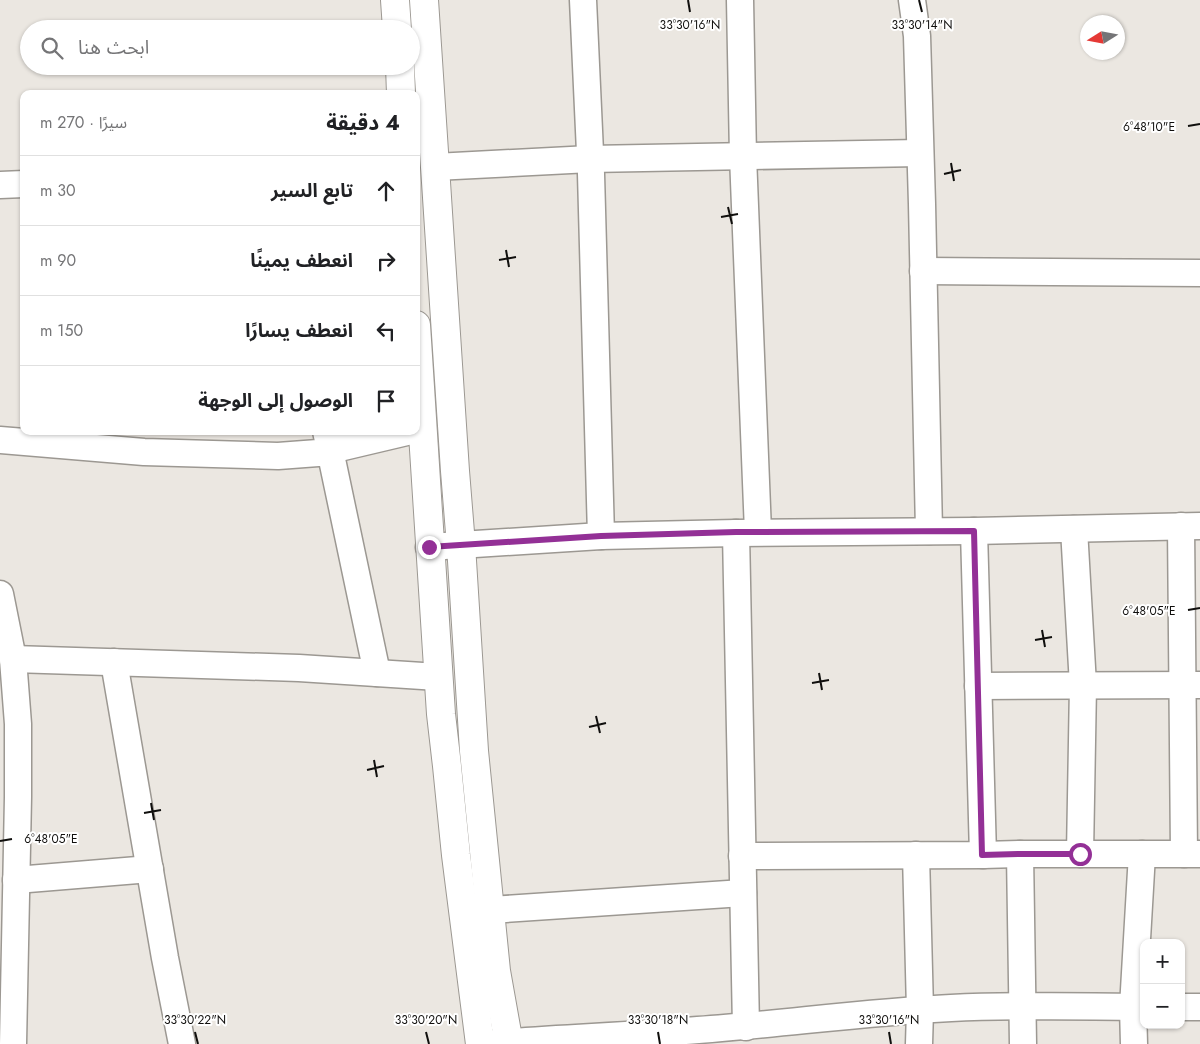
<!DOCTYPE html>
<html lang="ar">
<head>
<meta charset="utf-8">
<style>
	:root { --surface:#fff; --page:#f6f6f6; --text:#202124; --muted:#757577; --line:#e0e0e0 }
	body { margin:0; font-family:Jost,"Noto Sans Arabic",sans-serif; background:var(--page); color:var(--text); direction:rtl }
	.controls { position:absolute; right:15px; bottom:15px; display:grid; overflow:hidden; border-radius:10px; box-shadow:0 1px 4px #0004 }
	.controls button { width:45px; height:45px; display:grid; place-items:center; padding:0; border:0; border-bottom:1px solid var(--line); background:var(--surface); color:var(--text); font:25px sans-serif }
	.compass { position:absolute; left:1080px; top:15px; width:45px; height:45px; border-radius:50%; background:var(--surface); box-shadow:0 1px 4px #0004; rotate:259deg }
	.stop { position:absolute; width:15px; height:15px; margin:-11px; border:4px solid #933096; border-radius:50%; background:#fff }
	.stop.end { background:#933096; border-color:#fff; box-shadow:0 1px 5px #0008 }
	.list { margin:0; padding:0; list-style:none }
	h2 { display:flex; justify-content:space-between; align-items:center; height:65px; margin:0; padding:0 20px; font-size:21px }
	h2 small { font-size:16px; font-weight:400; color:var(--muted) }
	.list li { display:grid; grid-template-columns:32px 1fr auto; gap:15px; align-items:center; box-sizing:border-box; height:70px; padding:0 20px; border-top:1px solid var(--line) }
	.list b { display:block; font-size:19px; white-space:nowrap }
	.list em { font-size:16px; font-style:normal; color:var(--muted) }
	.icon { flex:none; width:28px; height:28px; fill:none; stroke:currentColor; stroke-width:2; stroke-linecap:round; stroke-linejoin:round }
	.map { position:relative; flex:none; width:1200px; height:1044px; overflow:hidden; direction:ltr }
	.search { position:absolute; background:var(--surface); box-shadow:0 1px 4px #0004; left:20px; top:20px; width:400px; height:55px; display:flex; align-items:center; gap:12px; box-sizing:border-box; padding:0 18px; border-radius:28px; color:var(--muted); font-size:19px }
	.panel { position:absolute; background:var(--surface); box-shadow:0 1px 4px #0004; left:20px; top:90px; width:400px; height:345px; border-radius:10px; direction:rtl }
	.map>svg:first-child { display:block }
	.lines { fill:none; stroke-linecap:round; stroke-linejoin:round }
	.minor-casing { stroke:#9c9892; stroke-width:29 }
	.secondary-casing { stroke:#9c9892; stroke-width:30 }
	.minor { stroke:#fff; stroke-width:26 }
	.secondary { stroke:#fff; stroke-width:28 }
	.route { stroke:#933096; stroke-width:6 }
	.ticks { fill:none; stroke:#100f0d; stroke-width:2 }
	.ticks-label { font-size:12px; text-anchor:middle; fill:#100f0d; stroke:#fff; stroke-width:4; stroke-linejoin:round; paint-order:stroke }
</style>
</head>
<body>
<div class="map">
<svg width="1200" height="1044" viewBox="0 0 1200 1044">
	<rect width="100%" height="100%" fill="#ebe7e1"/>
	<g class="lines">
		<g class="minor-casing">
			<g id="minor">
				<polyline points="583,0 591,174 601,536"/>
				<polyline points="740,0 743,156 758,532"/>
				<polyline points="912,0 917,36 922,204 929,531"/>
				<polyline points="435,167 590,159 920,153"/>
				<polyline points="0,185 24,184"/>
				<polyline points="923,271 1200,273"/>
				<polyline points="326,431 377,673"/>
				<polyline points="0,440 144,452 278,456 318,453 411,431"/>
				<polyline points="1181,526 1184,854"/>
				<polyline points="1074,529 1083,685 1080,854"/>
				<polyline points="974,531 983,855"/>
				<polyline points="736,533 746,1027"/>
				<polyline points="429,547 601,536 736,533 974,531 1200,526"/>
				<polyline points="0,594 13,659 18,724 18,797 13,1044"/>
				<polyline points="13,659 299,668 438,677"/>
				<polyline points="114,662 165,958 182,1044"/>
				<polyline points="978,686 1199,685"/>
				<polyline points="1020,854 1023,1044"/>
				<polyline points="916,855 920,1010 919,1044"/>
				<polyline points="742,856 983,855 1020,854 1200,854"/>
				<polyline points="16,880 150,869"/>
				<polyline points="490,910 743,893"/>
				<polyline points="1181,1007 1200,1007"/>
				<path d="M486,1044C556,1038 627,1036 698,1030C782,1024 866,1012 951,1008C1015,1005 1079,1006 1144,1007"/>
				<polyline points="1134,1044 1133,1007 1142,854"/>
			</g>
		</g>
		<g class="secondary-casing">
			<g id="secondary">
				<polyline points="395,0 397,29"/>
				<polyline points="424,0 435,167 455,471 461,545 474,751 496,971 509,1044"/>
				<polyline points="400,66 401,94"/>
				<polyline points="416,325 441,714 447,766 456,855 480,1044"/>
			</g>
		</g>
		<use href="#minor" class="minor"/>
		<use href="#secondary" class="secondary"/>
	</g>
	<g class="lines">
		<polyline class="route" points="429,547 601,536 736,532 974,531 982,855 1020,854 1080,854"/>
	</g>
	<path class="ticks" d="M688,0L690,12M919,0L922,12M1188,126L1200,124M951,163L954,181M944,174L961,170M728,207L732,224M721,217L738,214M506,250L509,267M499,260L516,257M1188,610L1200,608M1042,630L1045,647M1035,640L1052,637M819,673L822,690M812,683L829,680M596,716L600,733M589,727L606,723M374,760L377,777M367,770L384,766M151,803L154,820M144,813L161,810M0,841L12,839M195,1032L198,1044M426,1032L429,1044M658,1032L660,1044M889,1032L891,1044"/>
	<g class="ticks-label">
		<text x="690" y="29">33°30'16"N</text>
		<text x="922" y="29">33°30'14"N</text>
		<text x="1149" y="131">6°48'10"E</text>
		<text x="1149" y="615">6°48'05"E</text>
		<text x="51" y="843">6°48'05"E</text>
		<text x="195" y="1024">33°30'22"N</text>
		<text x="426" y="1024">33°30'20"N</text>
		<text x="658" y="1024">33°30'18"N</text>
		<text x="889" y="1024">33°30'16"N</text>
	</g>
</svg>
<div class="controls">
<button>+</button>
<button>−</button>
</div>
<svg class="compass" viewBox="-18 -18 36 36"><path d="M0-13l5 13h-10z" fill="#e53935"/><path d="M0 13l5-13h-10z" fill="#757577"/></svg>
<div class="stop" style="left:1080px;top:854px"></div>
<div class="stop end" style="left:429px;top:547px"></div>
<div class="search"><svg class="icon" aria-label="search" viewBox="0 0 24 24"><circle cx="10" cy="10" r="6"/><path d="M15 15l6 6"/></svg>ابحث هنا</div>
<section class="panel">
<h2>4 دقيقة<small>سيرًا · 270 m</small></h2>
<ul class="list">
<li><svg class="icon" aria-label="ahead" viewBox="0 0 24 24"><path d="M12 20V5M6 11l6-6 6 6"/></svg><div><b>تابع السير</b></div><em>30 m</em></li>
<li><svg class="icon" aria-label="right" viewBox="0 0 24 24"><path d="M7 20v-9h11M14 6l5 5-5 5"/></svg><div><b>انعطف يمينًا</b></div><em>90 m</em></li>
<li><svg class="icon" aria-label="left" viewBox="0 0 24 24"><path d="M17 20v-9H6M10 6l-5 5 5 5"/></svg><div><b>انعطف يسارًا</b></div><em>150 m</em></li>
<li><svg class="icon" aria-label="arrive" viewBox="0 0 24 24"><path d="M6 21V4h12l-3 4 3 4H6"/></svg><div><b>الوصول إلى الوجهة</b></div></li>
</ul>
</section>
</div>
</body>
</html>
